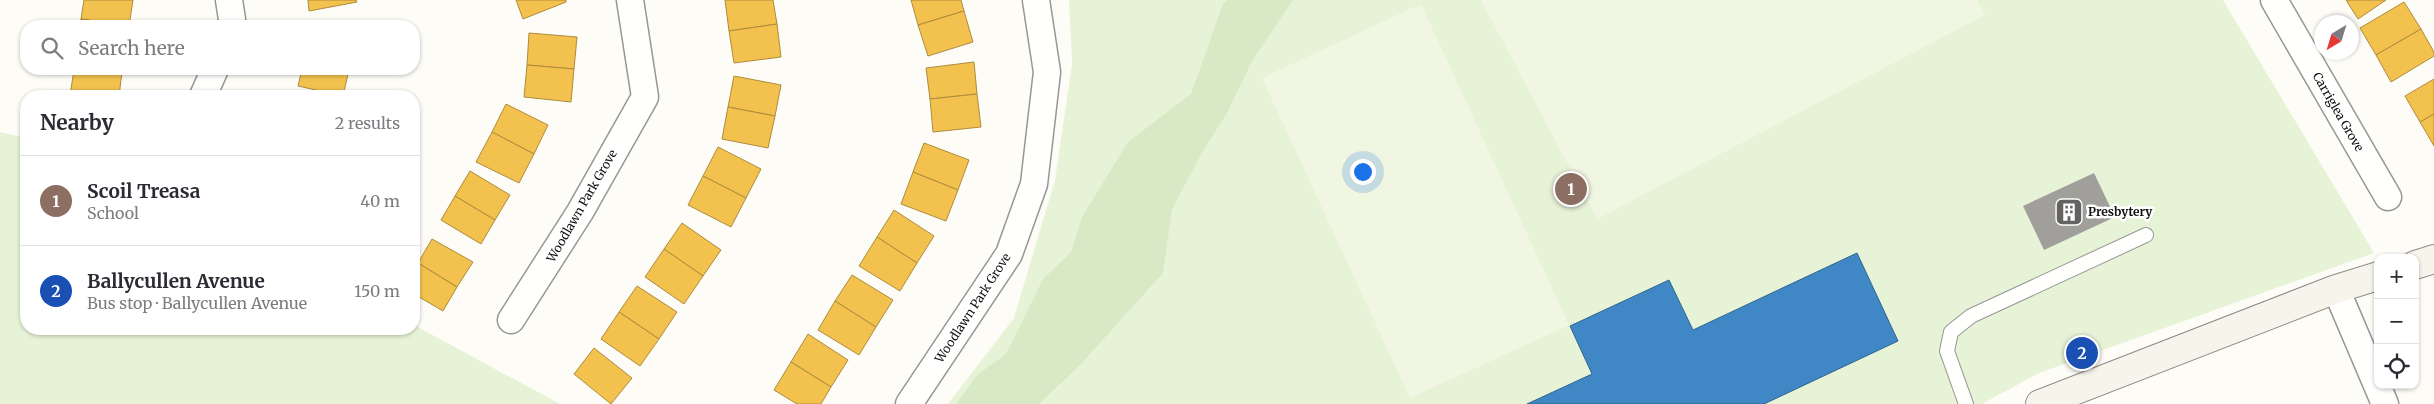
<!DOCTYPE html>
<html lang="en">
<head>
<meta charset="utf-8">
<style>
	:root { --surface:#fff; --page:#f2f2f3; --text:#2b2b33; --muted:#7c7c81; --line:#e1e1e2; --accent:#d93025 }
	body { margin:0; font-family:Merriweather,serif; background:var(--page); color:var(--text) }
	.controls { position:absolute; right:15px; bottom:15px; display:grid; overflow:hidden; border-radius:10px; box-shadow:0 1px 4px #0004 }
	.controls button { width:45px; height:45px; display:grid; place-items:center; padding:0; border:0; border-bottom:1px solid var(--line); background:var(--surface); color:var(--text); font:25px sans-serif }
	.compass { position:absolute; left:2314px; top:15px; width:45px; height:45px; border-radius:50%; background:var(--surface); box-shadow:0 1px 4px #0004; rotate:218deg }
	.you { position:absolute; left:1362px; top:171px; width:18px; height:18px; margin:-12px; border:4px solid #fff; border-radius:50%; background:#1a73e8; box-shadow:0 0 0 8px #1a73e833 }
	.badge { display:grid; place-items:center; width:32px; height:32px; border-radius:50%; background:var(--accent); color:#fff; font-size:16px; font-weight:700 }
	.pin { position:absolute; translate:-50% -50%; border:2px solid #fff; box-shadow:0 1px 5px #0006 }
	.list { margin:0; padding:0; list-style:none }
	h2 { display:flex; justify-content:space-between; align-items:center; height:65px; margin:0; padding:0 20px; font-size:21px }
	h2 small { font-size:16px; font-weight:400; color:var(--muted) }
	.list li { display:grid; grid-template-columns:32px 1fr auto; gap:15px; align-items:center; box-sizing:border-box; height:90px; padding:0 20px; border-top:1px solid var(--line) }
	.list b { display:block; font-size:19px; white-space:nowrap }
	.list p { margin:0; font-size:16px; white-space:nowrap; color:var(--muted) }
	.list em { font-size:16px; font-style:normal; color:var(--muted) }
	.icon { flex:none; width:28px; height:28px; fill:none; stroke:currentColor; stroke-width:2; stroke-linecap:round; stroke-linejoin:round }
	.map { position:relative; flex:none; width:2434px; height:404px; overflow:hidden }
	.search { position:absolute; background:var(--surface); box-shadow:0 1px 4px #0004; left:20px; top:20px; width:400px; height:55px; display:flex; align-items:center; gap:12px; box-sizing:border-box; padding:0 18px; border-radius:20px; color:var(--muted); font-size:19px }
	.panel { position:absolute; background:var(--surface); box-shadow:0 1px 4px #0004; left:20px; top:90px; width:400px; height:245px; border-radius:20px }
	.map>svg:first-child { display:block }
	.green { fill:#e7f3d7 }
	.forest { fill:#d8eac5 }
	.pitch { fill:#f0f6e1 }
	.homes { fill:#f2c14e; stroke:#ae8c3c }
	.schools { fill:#3f88c5; stroke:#31648f }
	.building { fill:#a19f9c }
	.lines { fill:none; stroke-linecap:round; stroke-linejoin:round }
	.lane-casing { stroke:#979795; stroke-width:16 }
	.street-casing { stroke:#979795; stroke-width:29 }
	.secondary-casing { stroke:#8e8d8b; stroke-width:30 }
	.lane { stroke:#fffffe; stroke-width:14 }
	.street { stroke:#fffffe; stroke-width:26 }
	.secondary { stroke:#f6f4eb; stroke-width:28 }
	.labels { text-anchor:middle; stroke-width:5; stroke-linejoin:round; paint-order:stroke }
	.street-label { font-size:12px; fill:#111; stroke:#fff }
	.poi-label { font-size:12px; font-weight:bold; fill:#111; stroke:#fff; text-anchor:start }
</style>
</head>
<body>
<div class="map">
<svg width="2434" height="404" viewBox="0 0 2434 404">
	<rect width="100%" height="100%" fill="#fdfcf7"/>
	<g class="green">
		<polygon points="1069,0 2223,0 2374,253 2039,373 1982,404 948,404 1014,318 1055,180 1072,64"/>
		<polygon points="0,132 26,138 26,329 414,329 414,325 560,404 0,404"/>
	</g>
	<polygon class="forest" points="1227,0 1293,0 1252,61 1227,113 1203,151 1172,209 1163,273 1080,365 1039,404 956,404 977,375 1006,354 1043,279 1071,252 1082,217 1128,142 1191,94 1223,4"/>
	<g class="pitch">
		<polygon points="1481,0 1977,0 1985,15 1597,219"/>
		<polygon points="1421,4 1569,325 1410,398 1262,78"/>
	</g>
	<g class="homes">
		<polygon points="84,0 133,0 129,26 81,19"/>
		<polygon points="308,0 356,0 357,2 309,11"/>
		<polygon points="516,0 566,0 566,2 523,19"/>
		<polygon points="725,0 773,0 777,24 729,31"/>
		<polygon points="911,0 961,0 964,11 918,25"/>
		<polygon points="2346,0 2386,0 2358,19"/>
		<polygon points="2404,2 2421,29 2376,55 2360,28"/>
		<polygon points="964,11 973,42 928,56 918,25"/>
		<polygon points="81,19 129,26 80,26"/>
		<polygon points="777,24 781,57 734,63 729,31"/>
		<polygon points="2421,29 2434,52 2434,56 2391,82 2376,55"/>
		<polygon points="529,33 577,37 574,69 527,65"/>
		<polygon points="974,62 977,94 930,99 926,68"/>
		<polygon points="527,65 574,69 571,102 524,97"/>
		<polygon points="74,69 122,72 119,96 70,96"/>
		<polygon points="302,69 349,70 343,96 298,86"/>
		<polygon points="734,76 781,85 775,116 728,107"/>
		<polygon points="2434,79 2434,114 2420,122 2405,96"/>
		<polygon points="977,94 981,127 933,132 930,99"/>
		<polygon points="506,104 548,125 534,154 492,132"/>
		<polygon points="728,107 775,116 768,148 722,139"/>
		<polygon points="2434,114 2434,146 2420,122"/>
		<polygon points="492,132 534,154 519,183 476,162"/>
		<polygon points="924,143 969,160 958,190 913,172"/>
		<polygon points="718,147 761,169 746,198 703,176"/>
		<polygon points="470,171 510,195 495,220 455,196"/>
		<polygon points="913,172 958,190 946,221 901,204"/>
		<polygon points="703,176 746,198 731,227 688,205"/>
		<polygon points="455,196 495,220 481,244 441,220"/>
		<polygon points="894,210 934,236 917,263 877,237"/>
		<polygon points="682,223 721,250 703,276 664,249"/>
		<polygon points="877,237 917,263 900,291 859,266"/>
		<polygon points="432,239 473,262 457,287 418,263"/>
		<polygon points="664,249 703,276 684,304 645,277"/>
		<polygon points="418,263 457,287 443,311 414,294 414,270"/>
		<polygon points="852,275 893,300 876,327 835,301"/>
		<polygon points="637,286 677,312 659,339 619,312"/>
		<polygon points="835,301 876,327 859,355 818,330"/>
		<polygon points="619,312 659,339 640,366 601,339"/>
		<polygon points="808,334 848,360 831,387 791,362"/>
		<polygon points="594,348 632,378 611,404 574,374"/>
		<polygon points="791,362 831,387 821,404 797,404 774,390"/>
	</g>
	<polygon class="schools" points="1857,253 1898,341 1764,404 1527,404 1592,374 1570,326 1669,280 1693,330"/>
	<polygon class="building" points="2094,173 2115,217 2044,250 2023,206"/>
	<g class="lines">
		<g class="lane-casing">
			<polyline id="lane" points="1966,404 1947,351 1951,332 1971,316 2146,235"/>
		</g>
		<g class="street-casing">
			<g id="street">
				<polyline points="229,0 233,26"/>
				<polyline points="2274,0 2388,197"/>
				<polyline points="203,96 215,69"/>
				<polyline points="2336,289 2385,404"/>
				<polyline points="511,320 580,212 645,97 630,0"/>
				<polyline points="909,404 1009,254 1034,184 1047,72 1036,0"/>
			</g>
		</g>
		<g class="secondary-casing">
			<g id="secondary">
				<polyline points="2415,265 2434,259"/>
				<polyline points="2040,404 2336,289 2378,276"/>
			</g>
		</g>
		<use href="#lane" class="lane"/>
		<use href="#street" class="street"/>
		<use href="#secondary" class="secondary"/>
	</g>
	<defs>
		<g id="building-square" transform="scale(1.4375)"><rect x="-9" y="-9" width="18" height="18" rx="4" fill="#646362" stroke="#fff"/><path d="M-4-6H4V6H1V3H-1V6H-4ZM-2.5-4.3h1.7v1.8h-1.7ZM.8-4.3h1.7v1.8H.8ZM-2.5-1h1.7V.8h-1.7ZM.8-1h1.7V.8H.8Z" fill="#fff"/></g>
	</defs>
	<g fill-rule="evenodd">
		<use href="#building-square" x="2069" y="212"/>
	</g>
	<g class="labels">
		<g class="street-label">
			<text transform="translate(2338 112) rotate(60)" y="4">Carriglea Grove</text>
			<text transform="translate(582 206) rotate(-60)" y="4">Woodlawn Park Grove</text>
			<text transform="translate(973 308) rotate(-57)" y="4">Woodlawn Park Grove</text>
		</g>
		<g class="poi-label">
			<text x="2088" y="216">Presbytery</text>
		</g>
	</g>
</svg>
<div class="controls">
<button>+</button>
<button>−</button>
<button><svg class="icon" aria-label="locate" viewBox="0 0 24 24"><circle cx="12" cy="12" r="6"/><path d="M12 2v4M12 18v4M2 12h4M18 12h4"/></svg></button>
</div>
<svg class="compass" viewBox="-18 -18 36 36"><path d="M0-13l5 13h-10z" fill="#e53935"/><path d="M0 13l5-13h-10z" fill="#7c7c81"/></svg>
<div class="you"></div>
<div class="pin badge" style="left:1571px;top:189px;background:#8d6e63">1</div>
<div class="pin badge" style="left:2082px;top:353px;background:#1a4fb4">2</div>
<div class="search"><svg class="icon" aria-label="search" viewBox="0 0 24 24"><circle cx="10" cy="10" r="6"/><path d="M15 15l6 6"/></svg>Search here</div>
<section class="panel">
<h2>Nearby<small>2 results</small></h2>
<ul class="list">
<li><span class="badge" style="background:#8d6e63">1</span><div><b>Scoil Treasa</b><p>School</p></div><em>40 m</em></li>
<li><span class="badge" style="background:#1a4fb4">2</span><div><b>Ballycullen Avenue</b><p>Bus stop · Ballycullen Avenue</p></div><em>150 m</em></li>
</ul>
</section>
</div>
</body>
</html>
